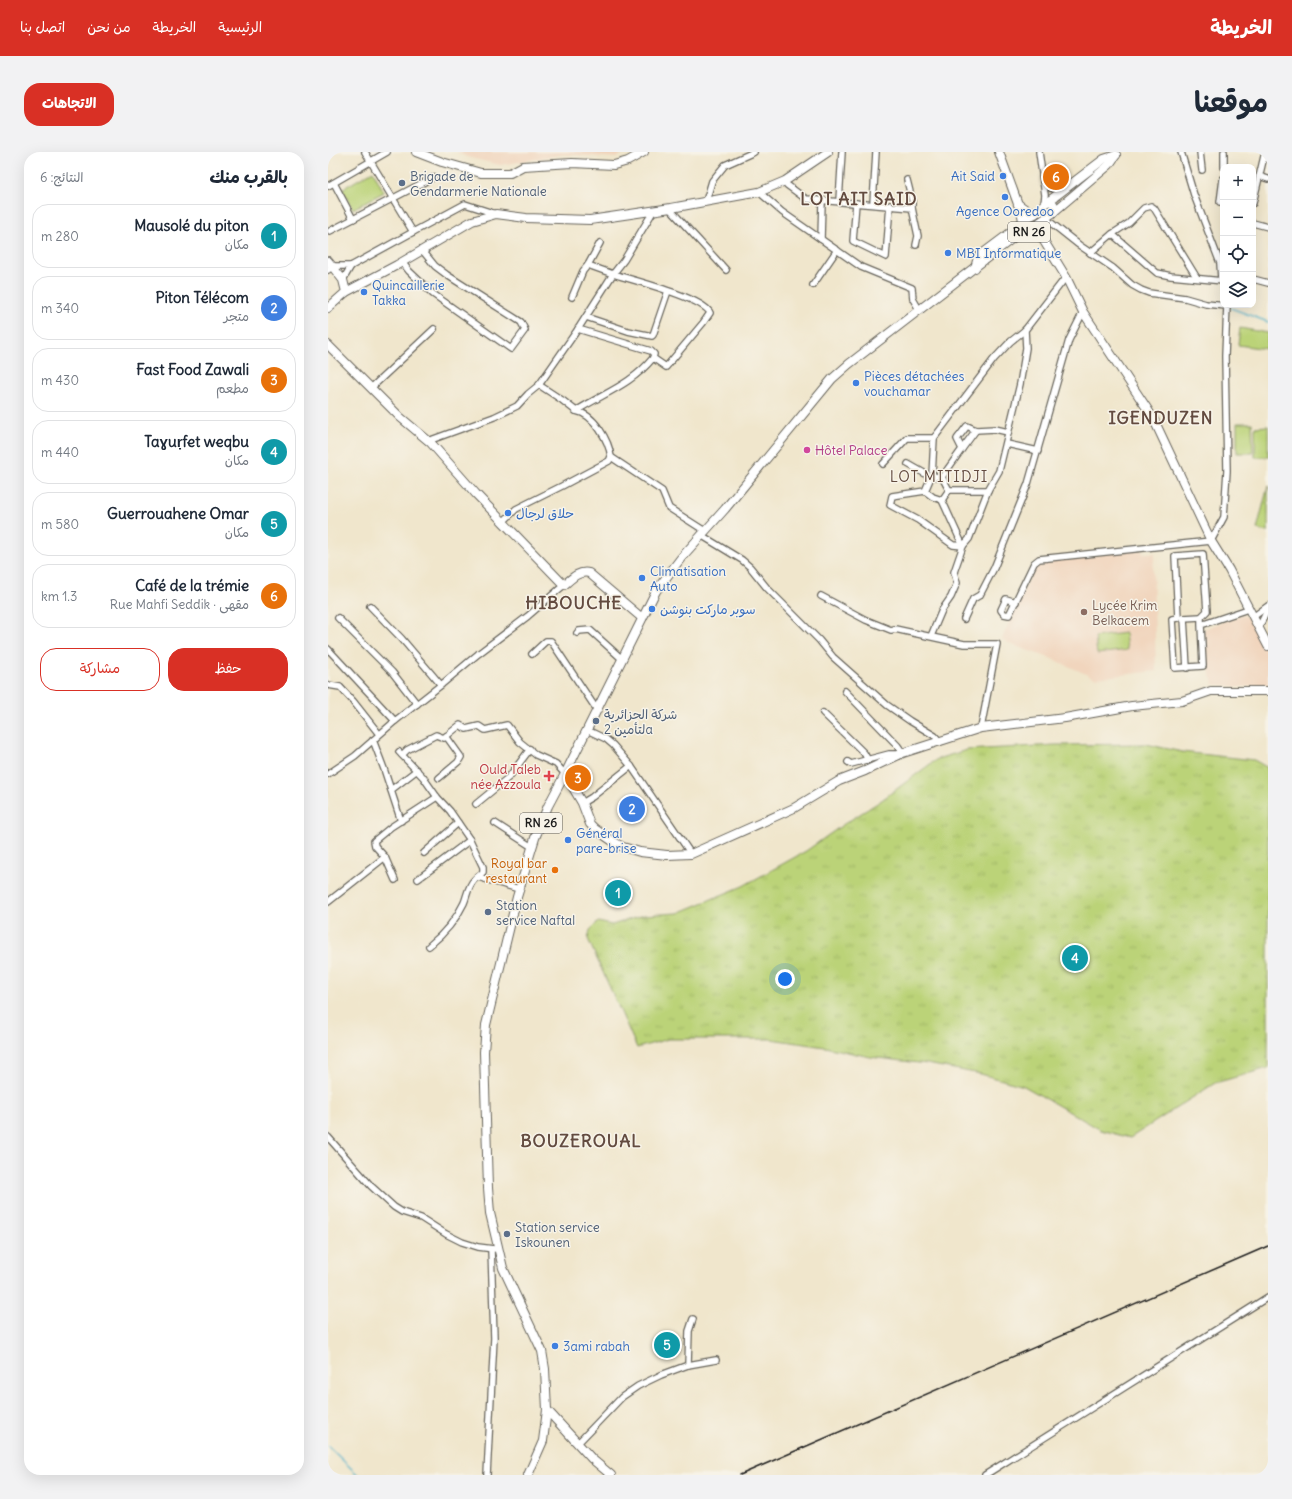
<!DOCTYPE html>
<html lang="ar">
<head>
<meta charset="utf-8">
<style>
	:root { --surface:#fff; --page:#f2f2f3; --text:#1f2937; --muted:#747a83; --line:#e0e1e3; --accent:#d93025 }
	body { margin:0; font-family:Delius,"Playpen Sans Arabic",sans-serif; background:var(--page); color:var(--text); direction:rtl }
	.controls { position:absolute; right:12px; top:12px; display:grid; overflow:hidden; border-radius:8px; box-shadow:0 4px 16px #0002 }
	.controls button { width:36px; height:36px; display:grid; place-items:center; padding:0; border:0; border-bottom:1px solid var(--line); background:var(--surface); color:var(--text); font:20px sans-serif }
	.you { position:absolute; left:457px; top:827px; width:14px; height:14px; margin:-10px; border:3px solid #fff; border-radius:50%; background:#1a73e8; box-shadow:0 0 0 6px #1a73e833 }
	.badge { display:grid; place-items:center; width:26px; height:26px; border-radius:50%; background:var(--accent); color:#fff; font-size:13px; font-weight:700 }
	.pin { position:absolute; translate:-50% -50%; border:2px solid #fff; box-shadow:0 1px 4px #0006 }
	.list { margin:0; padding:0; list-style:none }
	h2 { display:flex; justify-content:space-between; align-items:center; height:52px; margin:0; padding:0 16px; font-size:17px }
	h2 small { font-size:13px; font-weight:400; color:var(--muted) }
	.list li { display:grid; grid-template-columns:26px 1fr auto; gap:12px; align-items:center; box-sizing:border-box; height:64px; margin:0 8px 8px; padding:0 8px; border:1px solid var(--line); border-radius:16px }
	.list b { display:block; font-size:15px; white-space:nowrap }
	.list p { margin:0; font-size:13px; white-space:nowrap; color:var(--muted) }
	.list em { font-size:13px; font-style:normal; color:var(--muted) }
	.actions { display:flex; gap:8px; padding:12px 16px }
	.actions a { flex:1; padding:9px 0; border:1px solid var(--accent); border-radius:16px; text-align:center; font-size:14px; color:var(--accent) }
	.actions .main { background:var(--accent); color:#fff }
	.icon { flex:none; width:22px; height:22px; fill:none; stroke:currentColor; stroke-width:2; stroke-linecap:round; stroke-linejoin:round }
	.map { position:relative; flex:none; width:940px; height:1323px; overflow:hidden; direction:ltr; border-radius:16px }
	header { display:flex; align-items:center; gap:24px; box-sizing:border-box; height:56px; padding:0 20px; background:var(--accent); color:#fff }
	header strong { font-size:19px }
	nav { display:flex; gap:22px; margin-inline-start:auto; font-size:14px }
	.intro { display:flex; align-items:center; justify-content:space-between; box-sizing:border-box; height:96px; padding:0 24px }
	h1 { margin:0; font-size:28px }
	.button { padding:10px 18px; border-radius:16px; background:var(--accent); color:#fff; font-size:14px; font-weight:700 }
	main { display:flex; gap:24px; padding:0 24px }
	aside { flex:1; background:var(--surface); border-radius:16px; box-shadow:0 4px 16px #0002 }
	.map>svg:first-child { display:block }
	.built { fill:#f1d5bd }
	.grass { fill:url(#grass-tufts); stroke:#6c784a }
	.park { fill:#bbd378; stroke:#6c784a }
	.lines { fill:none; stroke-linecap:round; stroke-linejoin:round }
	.stream { stroke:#4cb2cb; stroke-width:1.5 }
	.primary-tunnel { stroke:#c6bea9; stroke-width:8; stroke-dasharray:8 4; stroke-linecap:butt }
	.street-casing { stroke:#66635a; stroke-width:8 }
	.secondary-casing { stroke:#66635a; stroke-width:10 }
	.primary-casing { stroke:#66635a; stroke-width:10 }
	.street { stroke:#fff; stroke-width:5.5 }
	.secondary { stroke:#fff; stroke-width:8 }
	.primary { stroke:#fff; stroke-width:8 }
	.rail { stroke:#1c1c1c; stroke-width:1.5 }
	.shop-dot { fill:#3f7fe0; stroke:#f7f3e8; stroke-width:1.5 }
	.service-dot { fill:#5c6f8a; stroke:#f7f3e8; stroke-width:1.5 }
	.hotel-dot { fill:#d1479c; stroke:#f7f3e8; stroke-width:1.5 }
	.education-dot { fill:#8d6e63; stroke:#f7f3e8; stroke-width:1.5 }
	.health-dot { fill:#e0444e; stroke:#f7f3e8; stroke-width:1.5 }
	.food-dot { fill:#e8710a; stroke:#f7f3e8; stroke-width:1.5 }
	.labels { text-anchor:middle; stroke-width:3; stroke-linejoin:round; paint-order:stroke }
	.shield { fill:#f7f3e8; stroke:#5e5c59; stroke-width:1 }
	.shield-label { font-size:12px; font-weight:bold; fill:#1c1c1c }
	.service-label { font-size:13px; fill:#4e5e75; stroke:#f7f3e8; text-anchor:start }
	.shop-label { font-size:13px; fill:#366cbe; stroke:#f7f3e8; text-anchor:start }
	.hotel-label { font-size:13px; fill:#b23c85; stroke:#f7f3e8; text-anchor:start }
	.education-label { font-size:13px; fill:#785e54; stroke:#f7f3e8; text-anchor:start }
	.health-label { font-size:13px; fill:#be3a42; stroke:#f7f3e8; text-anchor:end }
	.food-label { font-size:13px; fill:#c56008; stroke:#f7f3e8; text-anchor:end }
	.quarter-label { font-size:15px; letter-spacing:1px; fill:#634b40; stroke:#f7f3e8 }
	.district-label { font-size:17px; font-weight:bold; letter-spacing:1px; fill:#634b40; stroke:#f7f3e8 }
</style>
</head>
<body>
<header>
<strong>الخريطة</strong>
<nav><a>الرئيسية</a><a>الخريطة</a><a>من نحن</a><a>اتصل بنا</a></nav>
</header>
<div class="intro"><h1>موقعنا</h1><a class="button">الاتجاهات</a></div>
<main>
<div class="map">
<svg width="940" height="1323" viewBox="0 0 940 1323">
	<defs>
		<pattern id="grass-tufts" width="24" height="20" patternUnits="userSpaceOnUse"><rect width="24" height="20" fill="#bbd378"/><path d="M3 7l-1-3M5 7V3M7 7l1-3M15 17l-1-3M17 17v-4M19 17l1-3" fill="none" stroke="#a0b567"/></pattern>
	</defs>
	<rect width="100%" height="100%" fill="#f7f3e8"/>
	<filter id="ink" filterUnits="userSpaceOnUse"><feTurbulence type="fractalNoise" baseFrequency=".025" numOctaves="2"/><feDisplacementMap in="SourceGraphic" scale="8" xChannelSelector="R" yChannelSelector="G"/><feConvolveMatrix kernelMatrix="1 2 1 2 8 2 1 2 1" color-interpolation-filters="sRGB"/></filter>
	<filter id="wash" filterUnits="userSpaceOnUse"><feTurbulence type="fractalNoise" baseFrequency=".012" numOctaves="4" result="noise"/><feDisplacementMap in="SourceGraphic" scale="16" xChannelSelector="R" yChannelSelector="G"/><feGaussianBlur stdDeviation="0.9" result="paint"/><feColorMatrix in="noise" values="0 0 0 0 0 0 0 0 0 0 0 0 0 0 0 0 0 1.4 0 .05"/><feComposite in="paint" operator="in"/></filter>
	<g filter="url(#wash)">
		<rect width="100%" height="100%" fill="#f0e6cc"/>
		<g class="built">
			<polygon points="129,0 296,0 289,6 237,2 172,13 139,5"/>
			<polygon points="814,398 815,401 827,401 825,416 828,519 767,526 722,506 684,493 674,487 695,439 708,413 712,409"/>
			<polygon points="914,463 920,465 935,490 940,503 940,532 927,534 910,535 885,532 880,514 875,480 878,476"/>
		</g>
		<polygon class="grass" points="818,592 854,600 926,608 940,616 940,916 887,931 802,986 773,978 696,934 653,922 599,912 542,905 497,895 443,887 340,887 309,896 260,787 262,778 270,770 284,773 316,763 350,761 415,734 478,699 516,672 551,650 609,607 639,598 727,593"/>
		<g class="park">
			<polygon points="45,19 56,40 25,57 14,37"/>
			<polygon points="912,176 940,181 939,197 910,193"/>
			<polygon points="909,271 924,271 925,301 909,301"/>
			<polygon points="940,274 940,305 927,305 927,275"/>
			<polygon points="940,334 940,380 929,377"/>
			<polygon points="797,481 799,498 769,502 767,485"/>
		</g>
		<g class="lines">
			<g class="stream">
				<polyline points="903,156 940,170"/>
				<polyline points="0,1294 30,1323"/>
			</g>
		</g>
	</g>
	<g filter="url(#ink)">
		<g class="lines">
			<polyline class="primary-tunnel" points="690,82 732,47"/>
			<g class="street-casing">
				<g id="street">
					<polyline points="37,0 85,80 137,52 168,62"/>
					<polyline points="711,0 717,43 716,52"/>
					<polyline points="853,0 866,43 892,111 893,128"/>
					<polyline points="872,0 874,18"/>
					<polyline points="896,15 896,0"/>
					<polyline points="931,24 940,27"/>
					<polyline points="579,28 584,48 584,56"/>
					<polyline points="457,29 459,33 478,47 584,56 590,84 588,93"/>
					<polyline points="6,31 25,67"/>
					<path d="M716,32C724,38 727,38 737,33"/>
					<polyline points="0,34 59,0"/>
					<polyline points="431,40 454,60 533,115 584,136 585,147 592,159"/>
					<polyline points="378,49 384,29 397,13 426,0"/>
					<polyline points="511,49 514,0"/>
					<polyline points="892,50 895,27"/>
					<polyline points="528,51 525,89 558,105 562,53"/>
					<polyline points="925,51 937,0"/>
					<polyline points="545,52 548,0"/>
					<polyline points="341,56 398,118"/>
					<polyline points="717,66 751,93 785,116 804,133 813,138 821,141 857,146 878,152 898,154"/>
					<polyline points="925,71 940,75"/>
					<polyline points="2,79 106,25"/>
					<polyline points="784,82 801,71 816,56 823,54 826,56 869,126"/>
					<polyline points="493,87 494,49"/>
					<path d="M272,91L260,113L285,122L250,177L323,199L326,202L325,206L338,215L375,171L382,161C376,146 302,127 285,122L296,108L326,58"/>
					<polyline points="762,101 784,82 829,121 843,124 895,129"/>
					<polyline points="74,110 81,119 105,142 183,197 197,178 193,170 119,123 107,114 94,98"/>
					<polyline points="0,118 5,114 23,114 85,80"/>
					<polyline points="925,127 940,131"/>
					<polyline points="15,128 23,114"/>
					<polyline points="485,133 509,98"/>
					<polyline points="244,145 255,119 260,113"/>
					<polyline points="258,165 300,179 324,184 325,183 340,139"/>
					<path d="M211,233L234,248L248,259C276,241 303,233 325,206"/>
					<polyline points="43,236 106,177"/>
					<path d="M248,259C266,262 281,289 283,305L334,339L341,356L377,379"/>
					<polyline points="100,289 166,265 189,254 200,242 211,233 250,177"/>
					<polyline points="679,292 710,299"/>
					<polyline points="634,297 648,278"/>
					<polyline points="555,312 579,286 606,286"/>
					<polyline points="580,312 603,325"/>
					<polyline points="604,324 606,286 666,207 682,190 697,178 738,125"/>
					<polyline points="614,325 634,297 629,287 639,274 648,278 667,277 680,280"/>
					<polyline points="621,338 660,338"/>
					<polyline points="597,339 605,345 614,348 621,338 614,325 604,324 603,325 597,339 564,344 562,353 590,368 625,393 635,394 641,387 660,338 671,319 692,232 698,196 697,178"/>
					<polyline points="175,370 188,357 234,334 281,309 283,305"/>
					<polyline points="373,383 414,408 422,415 439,436 491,488 505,505 559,553 582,569 607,584 612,590"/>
					<polyline points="493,444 538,468 563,478 567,477 636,492 669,492 653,576"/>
					<polyline points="688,450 678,447 673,458 676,462 681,463 706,411 711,407 883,389 896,365 899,319 897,204 899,153"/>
					<polyline points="42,454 74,487 113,533"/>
					<polyline points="925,465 940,454"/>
					<polyline points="10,466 64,520 89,552"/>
					<polyline points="855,466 873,465"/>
					<polyline points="856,466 859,516"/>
					<polyline points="636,467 645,447 652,443 666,416 700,332 741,188 755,160"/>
					<polyline points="873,473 873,465 879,459 875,402 847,404 850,466 844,467 847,516 875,514 873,473 920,457"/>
					<polyline points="931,475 940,457"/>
					<polyline points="249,481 251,479 262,478 294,507"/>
					<polyline points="603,484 614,458 623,445 629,431 626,420 635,394 614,348"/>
					<polyline points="0,497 67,569"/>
					<polyline points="204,502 218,489 223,489 269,558"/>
					<polyline points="0,533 12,535 25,549 51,582"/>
					<polyline points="517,539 570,594 575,601"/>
					<polyline points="495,561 536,601 540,608"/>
					<polyline points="259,578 278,587 285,593 303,614 363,702"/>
					<polyline points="45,588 56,617 73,669"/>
					<path d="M71,600L95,625L109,645L122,659L142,688L155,715V720C152,723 148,725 146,728C140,734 139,744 136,751C128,768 116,782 101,794"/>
					<polyline points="74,603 79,598 108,583 116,586 132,573 138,577 151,574 157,578 179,573 192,590 208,603 228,612 237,622"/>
					<polyline points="520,610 523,612 561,602 570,602"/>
					<polyline points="0,622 27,604 67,569 113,533 150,502 200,464 236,433"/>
					<polyline points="111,626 130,610 133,605 118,584"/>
					<polyline points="63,638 89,618"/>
					<polyline points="254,651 264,645 303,614"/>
					<polyline points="148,652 181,625 202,597"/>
					<polyline points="167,671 204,695"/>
					<polyline points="96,701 130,671"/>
					<polyline points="150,725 191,737"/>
					<polyline points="90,727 142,688"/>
					<polyline points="67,728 57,705 47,694 46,689 63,675 109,645"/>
					<polyline points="0,750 57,705"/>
					<polyline points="0,985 43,1034 66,1055 74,1060 93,1066 118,1082 134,1090 150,1095 166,1097"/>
					<polyline points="360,1213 361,1179 365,1167"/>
					<polyline points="250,1291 294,1245 310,1234 333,1223 360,1213 388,1208"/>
					<polyline points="159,1323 166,1186 163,1097"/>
					<polyline points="657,1323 940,1145"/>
				</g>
			</g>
			<g class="secondary-casing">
				<g id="secondary">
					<polyline points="88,0 114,10 153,21 182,21 195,14 244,11 286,13 300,9 316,0"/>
					<polyline points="671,0 694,63 695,69"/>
					<polyline points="690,52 700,59 709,60"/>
					<polyline points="710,73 711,81 738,125 755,160 820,258 827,270 883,389 901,418 940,494"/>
					<polyline points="0,109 15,128 18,140 0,156"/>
					<polyline points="18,140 69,113 144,69 168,62 198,66 262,68 343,56 431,40 457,29 500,0"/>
					<path d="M0,193L72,265L103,291L148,342L236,433C243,427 251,418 261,421L314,466"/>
					<polyline points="237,622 254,651 262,672 267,677 286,690 295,695 312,700 339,703 363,702 466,656 511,629 537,619 575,601 653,576 737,566 804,554 854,549 883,539 940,539"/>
					<polyline points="219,1258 264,1307 283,1323"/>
				</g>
			</g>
			<g class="primary-casing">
				<g id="primary">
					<polyline points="721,49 724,50 727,55 726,60 712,70 706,78 700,80 698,79 694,72 697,67 707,62 716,52 721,49 776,7 788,3"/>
					<polyline points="728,58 781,13 788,3"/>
					<polyline points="647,116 650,105 690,75 695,69"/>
					<polyline points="200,1323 215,1289 219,1258 217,1217 214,1199 175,1116 162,1061 160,1036 156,900 158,873 189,745 207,686 220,654 237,622 328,439 353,406 397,357 504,227 521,212 690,82"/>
				</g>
			</g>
			<use href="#street" class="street"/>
			<use href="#secondary" class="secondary"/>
			<use href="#primary" class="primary"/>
			<polyline class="rail" points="412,1323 940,1094"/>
		</g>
	</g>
	<g class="shop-dot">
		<circle cx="675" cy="24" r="4"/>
		<circle cx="677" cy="45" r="4"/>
		<circle cx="620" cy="101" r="4"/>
		<circle cx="36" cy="140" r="4"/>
		<circle cx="528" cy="231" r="4"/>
		<circle cx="180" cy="361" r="4"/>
		<circle cx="314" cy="426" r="4"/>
		<circle cx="324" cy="457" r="4"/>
		<circle cx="240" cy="688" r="4"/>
		<circle cx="227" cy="1194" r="4"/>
	</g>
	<g class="service-dot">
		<circle cx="74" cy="31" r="4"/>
		<circle cx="268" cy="569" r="4"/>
		<circle cx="160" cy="760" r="4"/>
		<circle cx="179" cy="1082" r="4"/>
	</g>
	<circle class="hotel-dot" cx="479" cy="298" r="4"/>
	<circle class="education-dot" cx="756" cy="460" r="4"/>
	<path class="health-dot" d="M219 618h4v4h4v4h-4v4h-4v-4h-4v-4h4z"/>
	<circle class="food-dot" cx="227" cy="718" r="4"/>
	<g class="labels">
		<g class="shield">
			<rect x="680" y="70" width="42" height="20" rx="3"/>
			<rect x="192" y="661" width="42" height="20" rx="3"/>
		</g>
		<g class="shield-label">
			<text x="701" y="84">RN 26</text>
			<text x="213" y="675">RN 26</text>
		</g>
		<g class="service-label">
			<text x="82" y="29">Brigade de<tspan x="82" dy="15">Gendarmerie Nationale</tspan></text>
			<text x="276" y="567">شركة الجزائرية<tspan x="276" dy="15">لتأمين 2a</tspan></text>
			<text x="168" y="758">Station<tspan x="168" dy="15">service Naftal</tspan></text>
			<text x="187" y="1080">Station service<tspan x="187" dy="15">Iskounen</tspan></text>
		</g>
		<g class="shop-label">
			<text x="667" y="29" text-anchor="end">Ait Said</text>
			<text x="677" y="64" text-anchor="middle">Agence Ooredoo</text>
			<text x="628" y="106">MBI Informatique</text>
			<text x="44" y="138">Quincaillerie<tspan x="44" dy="15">Takka</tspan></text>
			<text x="536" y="229">Pièces détachées<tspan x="536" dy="15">vouchamar</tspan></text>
			<text x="188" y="366">حلاق لرجال</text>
			<text x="322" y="424">Climatisation<tspan x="322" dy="15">Auto</tspan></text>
			<text x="332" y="462">سوبر ماركت بنوشن</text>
			<text x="248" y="686">Général<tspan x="248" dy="15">pare-brise</tspan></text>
			<text x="235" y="1199">3ami rabah</text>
		</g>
		<g class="hotel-label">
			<text x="487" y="303">Hôtel Palace</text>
		</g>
		<g class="education-label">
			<text x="764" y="458">Lycée Krim<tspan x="764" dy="15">Belkacem</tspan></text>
		</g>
		<g class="health-label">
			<text x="213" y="622">Ould Taleb<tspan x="213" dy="15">née Azzoula</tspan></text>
		</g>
		<g class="food-label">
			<text x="219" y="716">Royal bar<tspan x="219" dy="15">restaurant</tspan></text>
		</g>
		<g class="quarter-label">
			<text x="611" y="330">LOT MITIDJI</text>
		</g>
		<g class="district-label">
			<text x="531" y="53">LOT AIT SAID</text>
			<text x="833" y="272">IGENDUZEN</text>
			<text x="246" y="457">HIBOUCHE</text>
			<text x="253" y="995">BOUZEROUAL</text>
		</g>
	</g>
</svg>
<div class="controls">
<button>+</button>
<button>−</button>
<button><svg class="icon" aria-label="locate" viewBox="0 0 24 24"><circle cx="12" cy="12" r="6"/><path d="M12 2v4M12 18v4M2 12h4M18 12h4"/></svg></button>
<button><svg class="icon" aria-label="layers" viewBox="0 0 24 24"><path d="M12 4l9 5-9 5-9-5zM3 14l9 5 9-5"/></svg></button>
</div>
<div class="you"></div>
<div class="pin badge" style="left:290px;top:741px;background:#0f9aa8">1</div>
<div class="pin badge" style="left:304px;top:657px;background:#3f7fe0">2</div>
<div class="pin badge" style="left:250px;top:626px;background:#e8710a">3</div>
<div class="pin badge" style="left:747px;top:806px;background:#0f9aa8">4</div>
<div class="pin badge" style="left:339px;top:1193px;background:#0f9aa8">5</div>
<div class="pin badge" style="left:728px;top:25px;background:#e8710a">6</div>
</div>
<aside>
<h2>بالقرب منك<small>النتائج: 6</small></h2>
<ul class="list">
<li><span class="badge" style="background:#0f9aa8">1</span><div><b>Mausolé du piton</b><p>مكان</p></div><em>280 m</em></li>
<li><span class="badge" style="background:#3f7fe0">2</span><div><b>Piton Télécom</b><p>متجر</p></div><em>340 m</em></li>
<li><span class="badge" style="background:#e8710a">3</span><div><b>Fast Food Zawali</b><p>مطعم</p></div><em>430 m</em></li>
<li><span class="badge" style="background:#0f9aa8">4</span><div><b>Taɣuṛfet weqbu</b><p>مكان</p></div><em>440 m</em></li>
<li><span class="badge" style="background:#0f9aa8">5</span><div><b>Guerrouahene Omar</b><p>مكان</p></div><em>580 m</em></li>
<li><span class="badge" style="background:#e8710a">6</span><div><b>Café de la trémie</b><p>مقهى · Rue Mahfi Seddik</p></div><em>1.3 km</em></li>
</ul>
<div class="actions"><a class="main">حفظ</a><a>مشاركة</a></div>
</aside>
</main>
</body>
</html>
